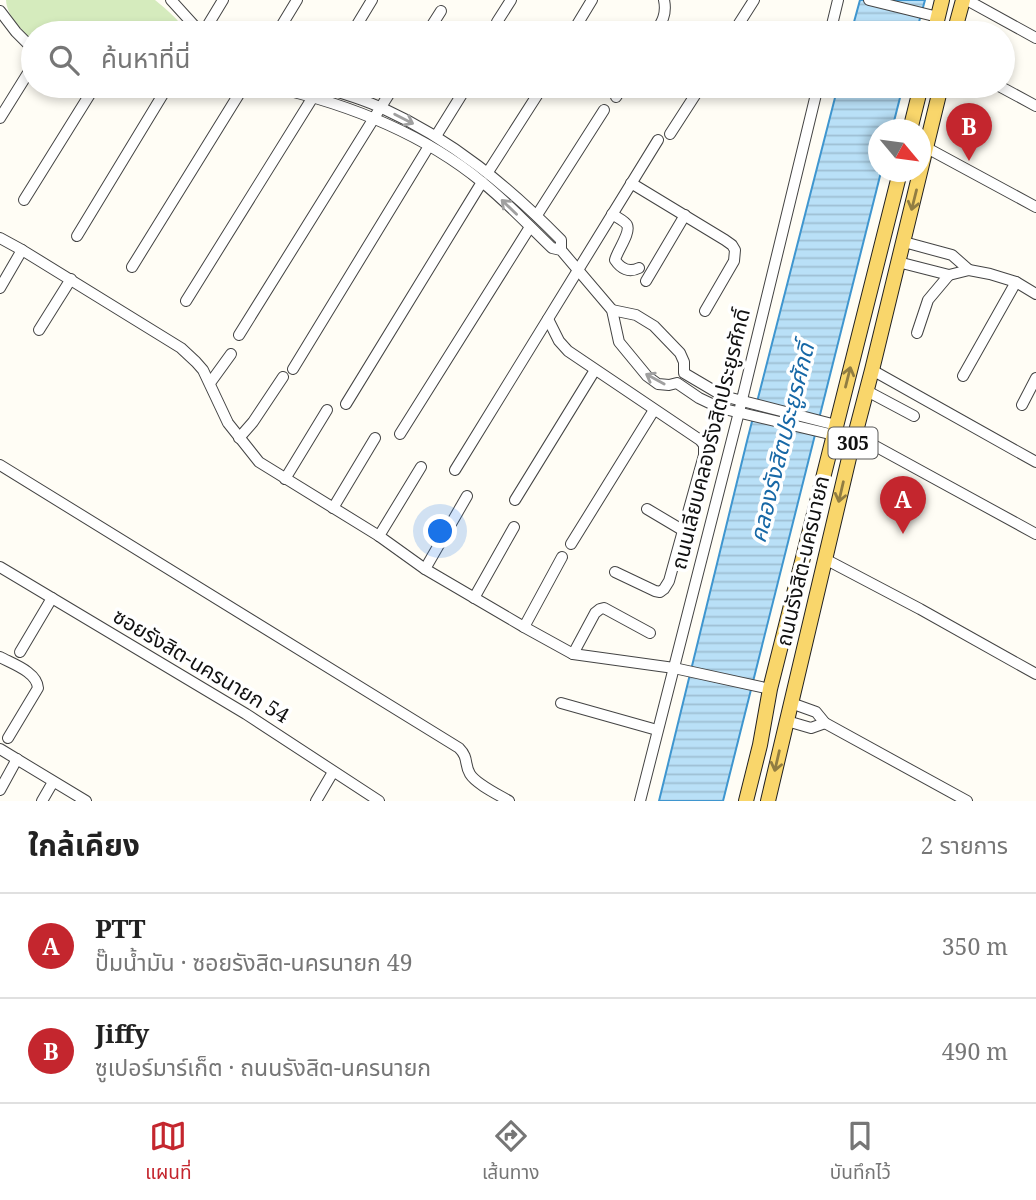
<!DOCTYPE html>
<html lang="th">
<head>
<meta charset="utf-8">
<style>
	:root { --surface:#fff; --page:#f6f6f6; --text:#222; --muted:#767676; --line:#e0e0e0; --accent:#c4262e }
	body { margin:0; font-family:"Noto Serif","Noto Sans Thai",serif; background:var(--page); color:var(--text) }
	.compass { position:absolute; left:868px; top:119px; width:63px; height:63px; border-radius:50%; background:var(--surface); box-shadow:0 4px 10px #0003; rotate:119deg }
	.you { position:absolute; left:441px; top:532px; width:24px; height:24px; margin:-18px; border:5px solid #fff; border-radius:50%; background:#1a73e8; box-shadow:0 0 0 10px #1a73e833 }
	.badge { display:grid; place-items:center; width:46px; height:46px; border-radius:50%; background:var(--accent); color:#fff; font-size:23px; font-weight:700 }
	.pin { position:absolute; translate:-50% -58px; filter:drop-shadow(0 2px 4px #0008) }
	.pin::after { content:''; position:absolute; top:37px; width:24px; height:21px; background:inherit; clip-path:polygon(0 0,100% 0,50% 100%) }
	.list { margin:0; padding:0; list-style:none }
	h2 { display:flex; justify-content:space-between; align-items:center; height:91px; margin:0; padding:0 28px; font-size:30px }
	h2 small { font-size:23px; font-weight:400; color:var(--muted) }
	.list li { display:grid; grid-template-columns:46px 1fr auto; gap:21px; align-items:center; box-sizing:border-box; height:105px; padding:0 28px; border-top:2px solid var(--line) }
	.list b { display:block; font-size:26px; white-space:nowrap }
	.list p { margin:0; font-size:23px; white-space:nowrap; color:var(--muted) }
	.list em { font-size:23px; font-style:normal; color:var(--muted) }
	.icon { flex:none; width:38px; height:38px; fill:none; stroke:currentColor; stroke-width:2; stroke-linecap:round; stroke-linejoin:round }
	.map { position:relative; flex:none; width:1036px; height:801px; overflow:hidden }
	.search { position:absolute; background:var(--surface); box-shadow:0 4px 10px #0003; left:21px; right:21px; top:21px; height:77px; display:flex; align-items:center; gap:18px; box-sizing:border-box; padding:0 24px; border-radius:38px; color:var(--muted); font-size:26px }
	.sheet { height:301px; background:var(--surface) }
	nav { display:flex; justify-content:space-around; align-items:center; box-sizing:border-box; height:98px; border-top:2px solid var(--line); background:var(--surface); font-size:19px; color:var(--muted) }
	nav a { display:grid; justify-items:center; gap:4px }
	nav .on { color:var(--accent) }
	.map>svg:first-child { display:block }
	.park { fill:#d5ebbd }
	.water { fill:url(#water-rules); stroke:#3f96cf; stroke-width:2 }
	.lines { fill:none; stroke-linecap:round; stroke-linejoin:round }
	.minor-casing { stroke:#444; stroke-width:12 }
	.major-casing { stroke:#222; stroke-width:16 }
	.minor { stroke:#fff; stroke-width:10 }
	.major { stroke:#f9d66b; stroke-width:14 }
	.oneway { stroke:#a0a0a0 }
	.oneway2 { stroke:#917d42 }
	.labels { text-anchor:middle; stroke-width:7; stroke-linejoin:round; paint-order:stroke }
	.shield { fill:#fff; stroke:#585858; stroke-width:2 }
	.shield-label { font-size:19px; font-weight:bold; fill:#111 }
	.street-label { font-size:21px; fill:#111; stroke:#fff }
	.water-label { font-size:23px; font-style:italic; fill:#1768a6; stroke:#fff }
</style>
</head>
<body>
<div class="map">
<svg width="1036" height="801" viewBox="0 0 1036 801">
	<defs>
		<pattern id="water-rules" width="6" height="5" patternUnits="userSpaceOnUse" patternTransform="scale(1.75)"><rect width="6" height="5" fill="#b9e0f7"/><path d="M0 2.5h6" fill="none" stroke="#9ebfd3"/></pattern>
	</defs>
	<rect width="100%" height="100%" fill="#fffdf5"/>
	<path class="park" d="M6,0H155C167,10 180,20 186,33H122L114,30L112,33H33V41C22,29 7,17 6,0Z"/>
	<g class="water">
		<polygon points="860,0 925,0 916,33 851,33"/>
		<polygon points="838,86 903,86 892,129 878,130 878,172 881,172 723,801 659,801 747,441"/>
	</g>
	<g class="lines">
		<g class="minor-casing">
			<g id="minor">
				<polyline points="171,0 201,33"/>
				<polyline points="869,0 938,17"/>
				<polyline points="967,0 1036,38"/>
				<polyline points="0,11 16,32 33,49"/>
				<polyline points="497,22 511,0"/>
				<polyline points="203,33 223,0"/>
				<polyline points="277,33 297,0"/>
				<polyline points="352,33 372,0"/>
				<polyline points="427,33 441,11"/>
				<polyline points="572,33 592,0"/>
				<path d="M655,33C662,22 667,14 664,0"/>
				<polyline points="733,33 754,0"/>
				<polyline points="830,33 838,0"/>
				<polyline points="117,86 151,86"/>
				<path d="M269,86C345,103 421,132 482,182C507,202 529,226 552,248L561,250L612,310L619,342L647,376L658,384L669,385L677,383L699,398L720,408L834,435"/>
				<path d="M317,86C339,92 363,99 384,109C452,140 508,186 561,240V250"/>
				<polyline points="999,86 1036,106"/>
				<polyline points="616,97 623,86"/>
				<polyline points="0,118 33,65"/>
				<polyline points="670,134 701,86"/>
				<polyline points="436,136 467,86"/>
				<polyline points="927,148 1036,207"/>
				<polyline points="488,172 543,86"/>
				<polyline points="631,183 725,240 732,245 735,250 734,261 705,311"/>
				<polyline points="24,200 95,86"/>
				<path d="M612,214C616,217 625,221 627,225C631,233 617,251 615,260C621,269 629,273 639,268"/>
				<polyline points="537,215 604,110"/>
				<polyline points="77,236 168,86"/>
				<polyline points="0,238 22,250 181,348 196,362 203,370 228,423 259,462 379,536 425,569 524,627 573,654 674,668 770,689"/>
				<polyline points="904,242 952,255 969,270"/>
				<polyline points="898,262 949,275 969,270 990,274 1016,282 1036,294"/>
				<polyline points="132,267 244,86"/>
				<polyline points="646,281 685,215"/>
				<polyline points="0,288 22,250"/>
				<polyline points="186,301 313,97"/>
				<polyline points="612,310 636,315 654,326 680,353 684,362 684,373 723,396 836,425"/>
				<polyline points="548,319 559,341 568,351 700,440 704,445 704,455 669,581 664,589 660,592 655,591 615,572"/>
				<polyline points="39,330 71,279"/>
				<polyline points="917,333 928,300 949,275"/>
				<polyline points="239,335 394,86"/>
				<polyline points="293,369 429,146"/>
				<polyline points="872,370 1036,462"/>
				<polyline points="963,376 1016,282"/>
				<polyline points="210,383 231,354"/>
				<polyline points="867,391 914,416"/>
				<polyline points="346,404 482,182"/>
				<polyline points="1022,405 1036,378"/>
				<polyline points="400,434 530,227"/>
				<polyline points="855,435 1036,534"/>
				<polyline points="239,438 253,422 283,377"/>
				<path d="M0,465L459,748C469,758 464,764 470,774C476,784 499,795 509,801"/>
				<polyline points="455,470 658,140"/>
				<polyline points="285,479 327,410"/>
				<polyline points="515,500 595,370"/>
				<polyline points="333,508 375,438"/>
				<polyline points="647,509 684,531"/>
				<polyline points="379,536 421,467"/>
				<polyline points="571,544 654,410"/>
				<polyline points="825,559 920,609 1036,674"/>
				<polyline points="0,567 246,714 379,801"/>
				<polyline points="425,569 467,496"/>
				<polyline points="474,598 514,527"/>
				<polyline points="524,627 562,557"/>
				<polyline points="20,652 52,598"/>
				<polyline points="573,654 595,613 600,609 604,608 650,633"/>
				<path d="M0,657C13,664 37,672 38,688L8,738"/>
				<polyline points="561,703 657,730"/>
				<polyline points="791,703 816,712 825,723 967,801"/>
				<polyline points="787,721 811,728 825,723"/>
				<polyline points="0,749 86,801"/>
				<polyline points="0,790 17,759"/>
				<polyline points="42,801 53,782"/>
				<polyline points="316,801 333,772"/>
				<polyline points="640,801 739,412 818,86"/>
			</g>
		</g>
		<g class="major-casing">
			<g id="major">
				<polyline points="934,33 942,0"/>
				<polyline points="954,33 963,0"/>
				<polyline points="910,130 921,86"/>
				<polyline points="746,801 760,745 770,689 900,172"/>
				<polyline points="768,801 849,458 872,370 941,86"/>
			</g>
		</g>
		<use href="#minor" class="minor"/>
		<use href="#major" class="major"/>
	</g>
	<defs><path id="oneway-shaft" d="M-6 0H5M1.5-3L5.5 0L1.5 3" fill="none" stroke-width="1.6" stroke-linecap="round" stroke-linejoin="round" transform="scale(1.75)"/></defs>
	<g class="oneway">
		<use href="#oneway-shaft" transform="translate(404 119) rotate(27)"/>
		<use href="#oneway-shaft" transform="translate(509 207) rotate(-136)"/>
		<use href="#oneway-shaft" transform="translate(655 379) rotate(-151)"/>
	</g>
	<g class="oneway2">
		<use href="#oneway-shaft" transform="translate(914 200) rotate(104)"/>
		<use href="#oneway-shaft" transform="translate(848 377) rotate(-76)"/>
		<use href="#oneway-shaft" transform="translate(841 492) rotate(103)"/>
		<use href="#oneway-shaft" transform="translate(777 761) rotate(103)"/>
	</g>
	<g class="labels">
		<rect class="shield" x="828.5" y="427.5" width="49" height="31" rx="5"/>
		<g class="shield-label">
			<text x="853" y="450">305</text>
		</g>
		<g class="street-label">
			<text transform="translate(711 439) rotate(-76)" y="7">ถนนเลียบคลองรังสิตประยูรศักดิ์</text>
			<text transform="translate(803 561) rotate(-77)" y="7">ถนนรังสิต-นครนายก</text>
			<text transform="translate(201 666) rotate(31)" y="7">ซอยรังสิต-นครนายก 54</text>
		</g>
		<g class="water-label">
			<text transform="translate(782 443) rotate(-76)" y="8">คลองรังสิตประยูรศักดิ์</text>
		</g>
	</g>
</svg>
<svg class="compass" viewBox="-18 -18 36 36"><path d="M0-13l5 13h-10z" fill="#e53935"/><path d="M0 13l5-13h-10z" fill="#767676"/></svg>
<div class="you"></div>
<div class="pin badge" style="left:903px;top:534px">A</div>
<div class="pin badge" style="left:969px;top:161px">B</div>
<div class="search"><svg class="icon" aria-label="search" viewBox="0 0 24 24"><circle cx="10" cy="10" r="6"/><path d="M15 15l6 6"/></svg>ค้นหาที่นี่</div>
</div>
<section class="sheet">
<h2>ใกล้เคียง<small>2 รายการ</small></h2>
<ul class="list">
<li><span class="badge">A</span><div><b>PTT</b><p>ปั๊มน้ำมัน · ซอยรังสิต-นครนายก 49</p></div><em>350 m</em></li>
<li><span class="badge">B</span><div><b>Jiffy</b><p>ซูเปอร์มาร์เก็ต · ถนนรังสิต-นครนายก</p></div><em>490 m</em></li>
</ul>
</section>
<nav>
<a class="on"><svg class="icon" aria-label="map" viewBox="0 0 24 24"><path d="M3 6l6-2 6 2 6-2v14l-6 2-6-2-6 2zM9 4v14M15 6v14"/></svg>แผนที่</a>
<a><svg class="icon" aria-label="directions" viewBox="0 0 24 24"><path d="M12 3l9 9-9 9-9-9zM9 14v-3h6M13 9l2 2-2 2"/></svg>เส้นทาง</a>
<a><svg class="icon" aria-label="saved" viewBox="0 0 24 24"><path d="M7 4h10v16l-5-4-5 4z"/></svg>บันทึกไว้</a>
</nav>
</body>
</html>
